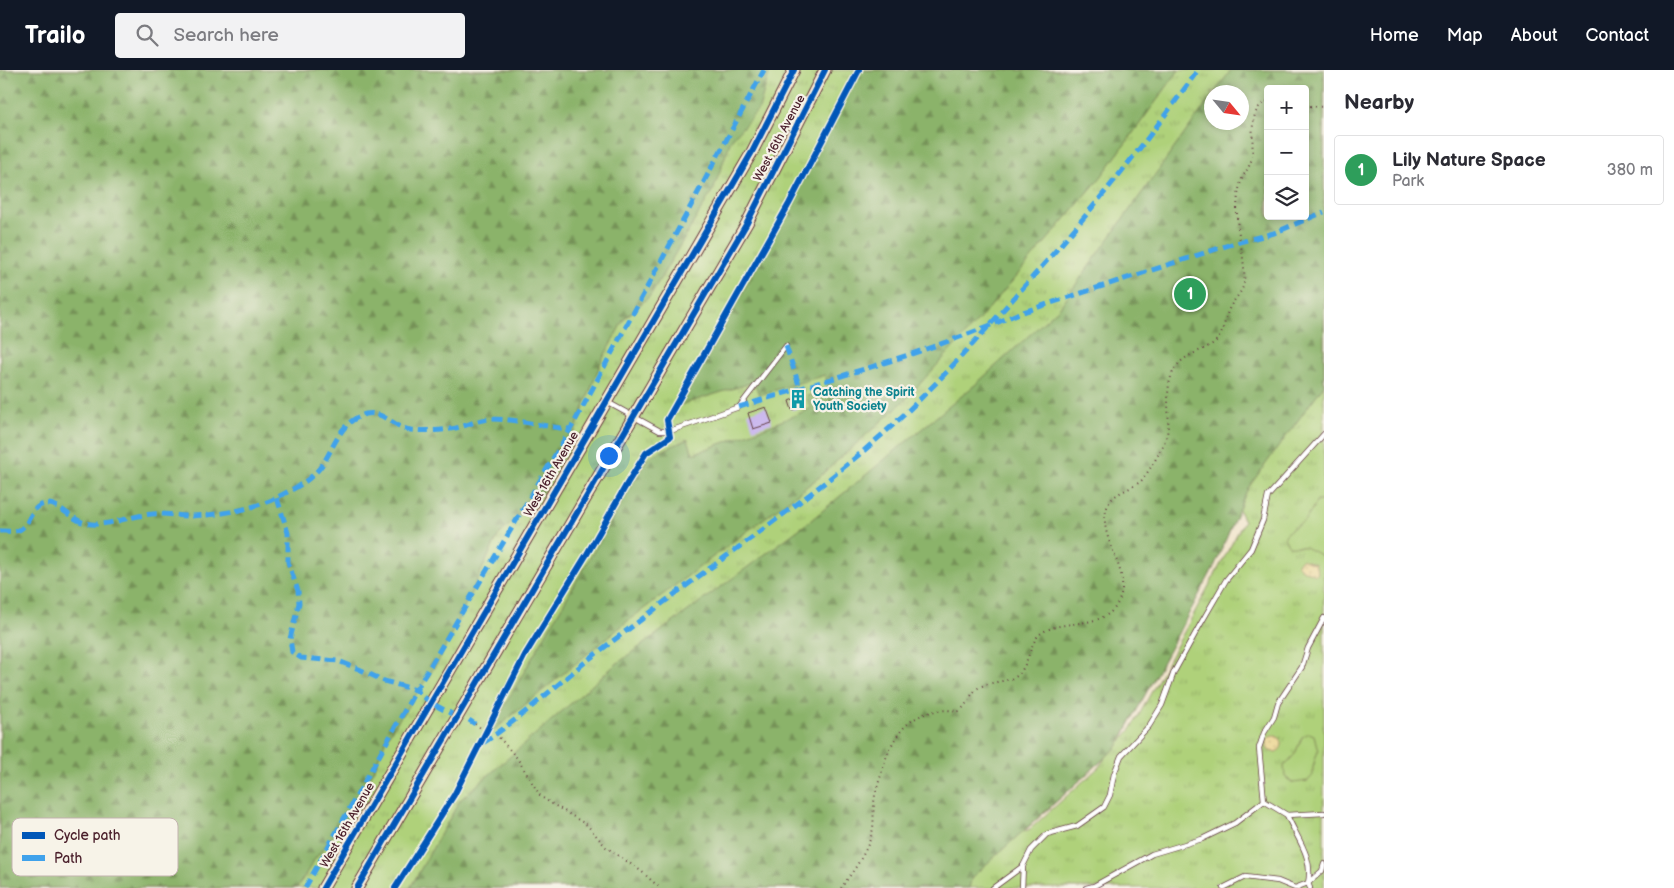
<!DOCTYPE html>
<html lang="en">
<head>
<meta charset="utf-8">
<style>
	:root { --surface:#fff; --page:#f2f2f3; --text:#2b2b33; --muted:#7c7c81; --line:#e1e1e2; --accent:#111827 }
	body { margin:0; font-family:"Balsamiq Sans",sans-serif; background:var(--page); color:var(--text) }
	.controls { position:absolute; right:15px; top:15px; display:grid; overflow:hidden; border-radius:5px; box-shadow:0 2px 8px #0003 }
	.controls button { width:45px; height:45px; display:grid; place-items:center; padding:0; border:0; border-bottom:1px solid var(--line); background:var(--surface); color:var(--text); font:25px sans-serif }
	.compass { position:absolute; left:1204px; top:15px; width:45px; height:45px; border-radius:50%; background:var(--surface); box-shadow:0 2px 8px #0003; rotate:119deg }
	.you { position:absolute; left:608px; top:385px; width:18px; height:18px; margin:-12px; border:4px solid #fff; border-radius:50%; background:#1a73e8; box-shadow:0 0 0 8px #1a73e833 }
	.badge { display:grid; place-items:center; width:32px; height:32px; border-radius:50%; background:var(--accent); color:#fff; font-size:16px; font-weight:700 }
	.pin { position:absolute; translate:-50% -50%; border:2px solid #fff; box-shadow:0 1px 5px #0006 }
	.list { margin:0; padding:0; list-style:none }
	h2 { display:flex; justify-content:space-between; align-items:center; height:65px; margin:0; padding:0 20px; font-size:21px }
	h2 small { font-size:16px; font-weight:400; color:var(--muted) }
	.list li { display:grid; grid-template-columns:32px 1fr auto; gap:15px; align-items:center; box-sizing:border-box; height:70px; margin:0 10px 10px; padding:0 10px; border:1px solid var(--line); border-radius:5px }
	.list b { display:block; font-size:19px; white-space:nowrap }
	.list p { margin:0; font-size:16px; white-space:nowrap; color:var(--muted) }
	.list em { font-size:16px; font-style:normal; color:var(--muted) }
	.icon { flex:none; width:28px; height:28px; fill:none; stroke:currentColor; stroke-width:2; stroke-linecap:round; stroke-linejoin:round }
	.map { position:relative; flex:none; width:1324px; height:818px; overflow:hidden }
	header { display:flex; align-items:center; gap:30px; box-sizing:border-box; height:70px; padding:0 25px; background:var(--accent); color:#fff }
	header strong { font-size:24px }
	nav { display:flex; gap:28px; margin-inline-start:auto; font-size:18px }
	.search { width:350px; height:45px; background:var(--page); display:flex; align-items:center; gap:12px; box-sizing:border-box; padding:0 18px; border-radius:5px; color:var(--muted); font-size:19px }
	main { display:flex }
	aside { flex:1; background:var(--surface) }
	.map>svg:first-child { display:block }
	.grass { fill:url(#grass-tufts); stroke:#7c7852; fill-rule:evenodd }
	.forest { fill:url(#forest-firs); stroke:#6a694a; fill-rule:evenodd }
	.sand { fill:url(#sand-dots); stroke:#9c7c64 }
	.pitch { fill:#afd17a; stroke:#7c7852 }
	.building { fill:#c3adef }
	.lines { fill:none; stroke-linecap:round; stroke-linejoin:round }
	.service-casing { stroke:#633d43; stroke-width:6 }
	.secondary-casing { stroke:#633d43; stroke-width:13 }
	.path { stroke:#633d43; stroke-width:2; stroke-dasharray:1 4; stroke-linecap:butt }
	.service { stroke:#fff; stroke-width:4.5 }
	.secondary { stroke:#fce6c4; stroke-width:11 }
	.quiet { stroke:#40a2eb; stroke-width:5; stroke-dasharray:10 5; stroke-linecap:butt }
	.cycleway-casing { stroke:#f7f3e8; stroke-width:9 }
	.cycleway { stroke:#0057b8; stroke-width:6 }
	.labels { text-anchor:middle; stroke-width:4.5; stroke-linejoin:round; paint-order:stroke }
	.street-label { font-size:12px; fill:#4a1f2b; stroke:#f7f3e8 }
	.culture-label { font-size:12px; font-weight:bold; fill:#0d838f; stroke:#f7f3e8; text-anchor:start }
	.key { fill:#f7f3e8; stroke:#c3b3af; stroke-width:1 }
	.key-label { font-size:14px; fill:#4a1f2b }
</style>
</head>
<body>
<header>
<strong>Trailo</strong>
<div class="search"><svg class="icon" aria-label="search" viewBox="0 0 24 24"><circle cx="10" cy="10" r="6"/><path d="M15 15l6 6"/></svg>Search here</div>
<nav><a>Home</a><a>Map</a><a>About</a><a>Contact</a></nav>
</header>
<main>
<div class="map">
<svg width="1324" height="818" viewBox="0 0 1324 818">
	<defs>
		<pattern id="grass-tufts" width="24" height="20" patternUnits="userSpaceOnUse" patternTransform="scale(1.25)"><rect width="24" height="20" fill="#afd17a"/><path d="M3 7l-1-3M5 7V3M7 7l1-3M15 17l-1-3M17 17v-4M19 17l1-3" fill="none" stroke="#98b36a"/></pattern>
		<pattern id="forest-firs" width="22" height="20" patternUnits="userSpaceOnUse" patternTransform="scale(1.25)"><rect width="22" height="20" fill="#8bb36a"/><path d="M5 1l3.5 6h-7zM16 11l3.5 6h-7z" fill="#749157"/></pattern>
		<pattern id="sand-dots" width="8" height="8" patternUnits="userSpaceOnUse" patternTransform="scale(1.25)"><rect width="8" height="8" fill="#eeda9e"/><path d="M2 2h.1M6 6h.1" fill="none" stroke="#cebb88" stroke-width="1.8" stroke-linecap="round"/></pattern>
	</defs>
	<rect width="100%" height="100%" fill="#f7f3e8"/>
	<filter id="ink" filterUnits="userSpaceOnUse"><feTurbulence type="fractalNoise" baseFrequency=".02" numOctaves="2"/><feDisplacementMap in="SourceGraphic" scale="10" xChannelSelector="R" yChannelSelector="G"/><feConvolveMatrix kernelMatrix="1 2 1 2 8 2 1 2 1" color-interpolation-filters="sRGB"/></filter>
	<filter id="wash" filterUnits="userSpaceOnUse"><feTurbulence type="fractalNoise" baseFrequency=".0096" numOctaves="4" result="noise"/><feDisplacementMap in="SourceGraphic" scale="20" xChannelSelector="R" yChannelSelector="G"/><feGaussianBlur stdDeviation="1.12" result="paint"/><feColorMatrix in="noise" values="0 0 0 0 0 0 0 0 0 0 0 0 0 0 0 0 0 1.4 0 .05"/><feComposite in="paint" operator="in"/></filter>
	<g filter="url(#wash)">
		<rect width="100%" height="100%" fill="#f2e6ce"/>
		<path class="grass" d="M0,0H1324V818H0ZM1268,19H1305V146H1268ZM1212,22H1242V52H1212ZM1238,439L1244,451L1132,658L1121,671ZM1107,686L1098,698L1030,759L1023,762Z"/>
		<g class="forest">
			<polygon points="0,0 770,0 759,39 731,70 714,118 650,226 624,249 601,292 571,372 541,424 498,466 438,592 387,667 361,731 315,789 297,818 0,818"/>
			<polygon points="859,0 1179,0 1101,107 985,243 904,331 818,408 629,550 487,666 648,387 688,369 693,384 769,356 810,339 807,326 829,318 825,305 759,325 754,312 680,335 752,205"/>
			<path d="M1231,0H1324V315L1248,418L1214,497L1117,677L972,807L969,818H410L460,730L615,595L810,451L976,314L1059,238L1211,27L1212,52H1242V22H1215ZM1268,19H1305V146H1268Z"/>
		</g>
		<g class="sand">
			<path d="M1301,489L1315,494L1318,503L1316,505C1310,503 1300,499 1297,494Z"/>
			<circle cx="1274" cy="674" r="8"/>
		</g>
		<g class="pitch">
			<path d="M1317,431H1324V487L1305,477L1289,476L1284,468C1288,457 1299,457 1306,449C1311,443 1312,437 1317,431Z"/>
			<polygon points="1309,663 1314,665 1318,681 1313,696 1313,705 1308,711 1293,713 1285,707 1284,696 1295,684 1302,667"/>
		</g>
		<g id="blocks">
			<g class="building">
				<polygon points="800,326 804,336 792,340 789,331"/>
				<polygon points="766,337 772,353 753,359 748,343"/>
			</g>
		</g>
	</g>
	<g filter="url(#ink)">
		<use href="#blocks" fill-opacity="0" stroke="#633d43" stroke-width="1"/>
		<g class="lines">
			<g class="service-casing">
				<g id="service">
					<polyline points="607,332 660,361 670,361 739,337 786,276"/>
					<polyline points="1264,731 1259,678 1264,663 1274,647 1278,633 1302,597 1308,578 1324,548"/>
					<polyline points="1264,731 1287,745 1324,743"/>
					<polyline points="993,818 1023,796 1031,780 1047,764 1077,756 1104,737 1110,725 1114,704 1121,686 1149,656 1162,635 1174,602 1200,555 1226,510 1251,479 1263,450 1268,426 1324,364"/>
					<polyline points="1022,818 1023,796"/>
					<polyline points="1086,818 1094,816 1152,784 1202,769 1235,753 1264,731"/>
					<path d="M1223,818L1245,807L1278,811L1295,818L1308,813C1314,787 1296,767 1287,745"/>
					<polyline points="1310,818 1308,813 1322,801 1324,794"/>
				</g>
			</g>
			<g class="secondary-casing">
				<g id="secondary">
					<polyline points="323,818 752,82 794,0"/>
					<polyline points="357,818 747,153 825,0"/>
				</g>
			</g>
			<g class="path">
				<polyline points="1305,36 1324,37"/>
				<polyline points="475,654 482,659"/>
				<polyline points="496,664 517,688 541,727 587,755 606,777 641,801 660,818"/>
				<path d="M841,818C853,802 870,778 873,758C874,750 873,742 874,735C874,725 878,715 881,705C891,664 912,635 959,641C968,635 969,625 978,618C989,611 1011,612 1018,605C1029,594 1030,572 1040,564C1061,548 1100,560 1116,536C1138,502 1093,468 1108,435C1114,421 1132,420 1142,410C1150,400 1159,384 1164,373C1175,349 1160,320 1176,297C1186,283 1202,282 1215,272C1225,263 1224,248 1230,237C1235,228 1242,223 1244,213C1246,189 1237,166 1237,143C1237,132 1238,119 1242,109C1245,102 1249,98 1251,91C1256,74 1245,39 1268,31"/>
			</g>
			<use href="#service" class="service"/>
			<use href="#secondary" class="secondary"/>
			<g class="quiet">
				<polyline points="786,276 800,318"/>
				<path d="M739,337C832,308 928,283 1017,244L1232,174L1274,163L1324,142"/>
				<polyline points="277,428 288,463 288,492 298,521 299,533 290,569 292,582 301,588 338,591 359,599 384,611 416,620 431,633"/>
				<path d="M0,461C5,461 14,462 19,460C31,454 30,436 45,434C59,432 71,450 85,453C106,458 131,445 152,444C164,443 177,446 190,446C218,445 252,440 278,427C289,421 304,414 313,405C334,387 335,352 366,344C383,340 394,358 411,360C426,361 445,361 460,357C471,354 479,349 492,349C519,349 544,357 570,359"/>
				<polyline points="435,635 452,644"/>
				<polyline points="469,650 475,654"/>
				<path d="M483,673C519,649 551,620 584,593C608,574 632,557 655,539C743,472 837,411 916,333C953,297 987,258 1021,220C1084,150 1143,77 1198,0"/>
				<polyline points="305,818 416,620 574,353 764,0"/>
			</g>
			<g class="cycleway-casing">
				<g id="cycleway">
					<polyline points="323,818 752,82 794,0"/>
					<polyline points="357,818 747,153 825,0"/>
					<polyline points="395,818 454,725 525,585 587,484 628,412 646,383 670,367 667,350 789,134 859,0"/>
				</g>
			</g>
			<use href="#cycleway" class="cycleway"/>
		</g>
	</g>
	<defs>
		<g id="building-bare" transform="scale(1.5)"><path d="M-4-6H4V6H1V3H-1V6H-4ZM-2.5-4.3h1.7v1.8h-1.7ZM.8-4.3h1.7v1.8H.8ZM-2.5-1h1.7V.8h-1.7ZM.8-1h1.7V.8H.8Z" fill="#0f9aa8" stroke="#f7f3e8" stroke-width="2.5" paint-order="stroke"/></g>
	</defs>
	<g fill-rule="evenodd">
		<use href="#building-bare" x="798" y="329"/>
	</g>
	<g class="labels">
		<g class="street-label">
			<text transform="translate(779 68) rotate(-62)" y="4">West 16th Avenue</text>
			<text transform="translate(551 404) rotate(-60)" y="4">West 16th Avenue</text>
			<text transform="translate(347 755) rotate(-60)" y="4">West 16th Avenue</text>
		</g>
		<g class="culture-label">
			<text x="813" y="326">Catching the Spirit<tspan x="813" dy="14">Youth Society</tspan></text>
		</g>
	</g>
	<rect x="12" y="748" width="166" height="58" rx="8" class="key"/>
	<rect x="22" y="762" width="23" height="7" fill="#0057b8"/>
	<rect x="22" y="785" width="23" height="6" fill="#40a2eb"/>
	<g class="key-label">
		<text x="54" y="770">Cycle path</text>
		<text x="54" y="793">Path</text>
	</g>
</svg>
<div class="controls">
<button>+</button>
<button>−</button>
<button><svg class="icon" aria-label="layers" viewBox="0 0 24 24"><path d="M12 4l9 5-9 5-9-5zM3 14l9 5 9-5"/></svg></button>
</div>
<svg class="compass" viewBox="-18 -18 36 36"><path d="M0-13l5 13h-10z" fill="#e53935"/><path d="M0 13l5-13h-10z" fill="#7c7c81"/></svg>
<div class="you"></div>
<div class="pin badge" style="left:1190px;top:224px;background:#2e9e5b">1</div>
</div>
<aside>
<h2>Nearby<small></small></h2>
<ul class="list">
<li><span class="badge" style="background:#2e9e5b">1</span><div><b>Lily Nature Space</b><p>Park</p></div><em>380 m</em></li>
</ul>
</aside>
</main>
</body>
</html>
